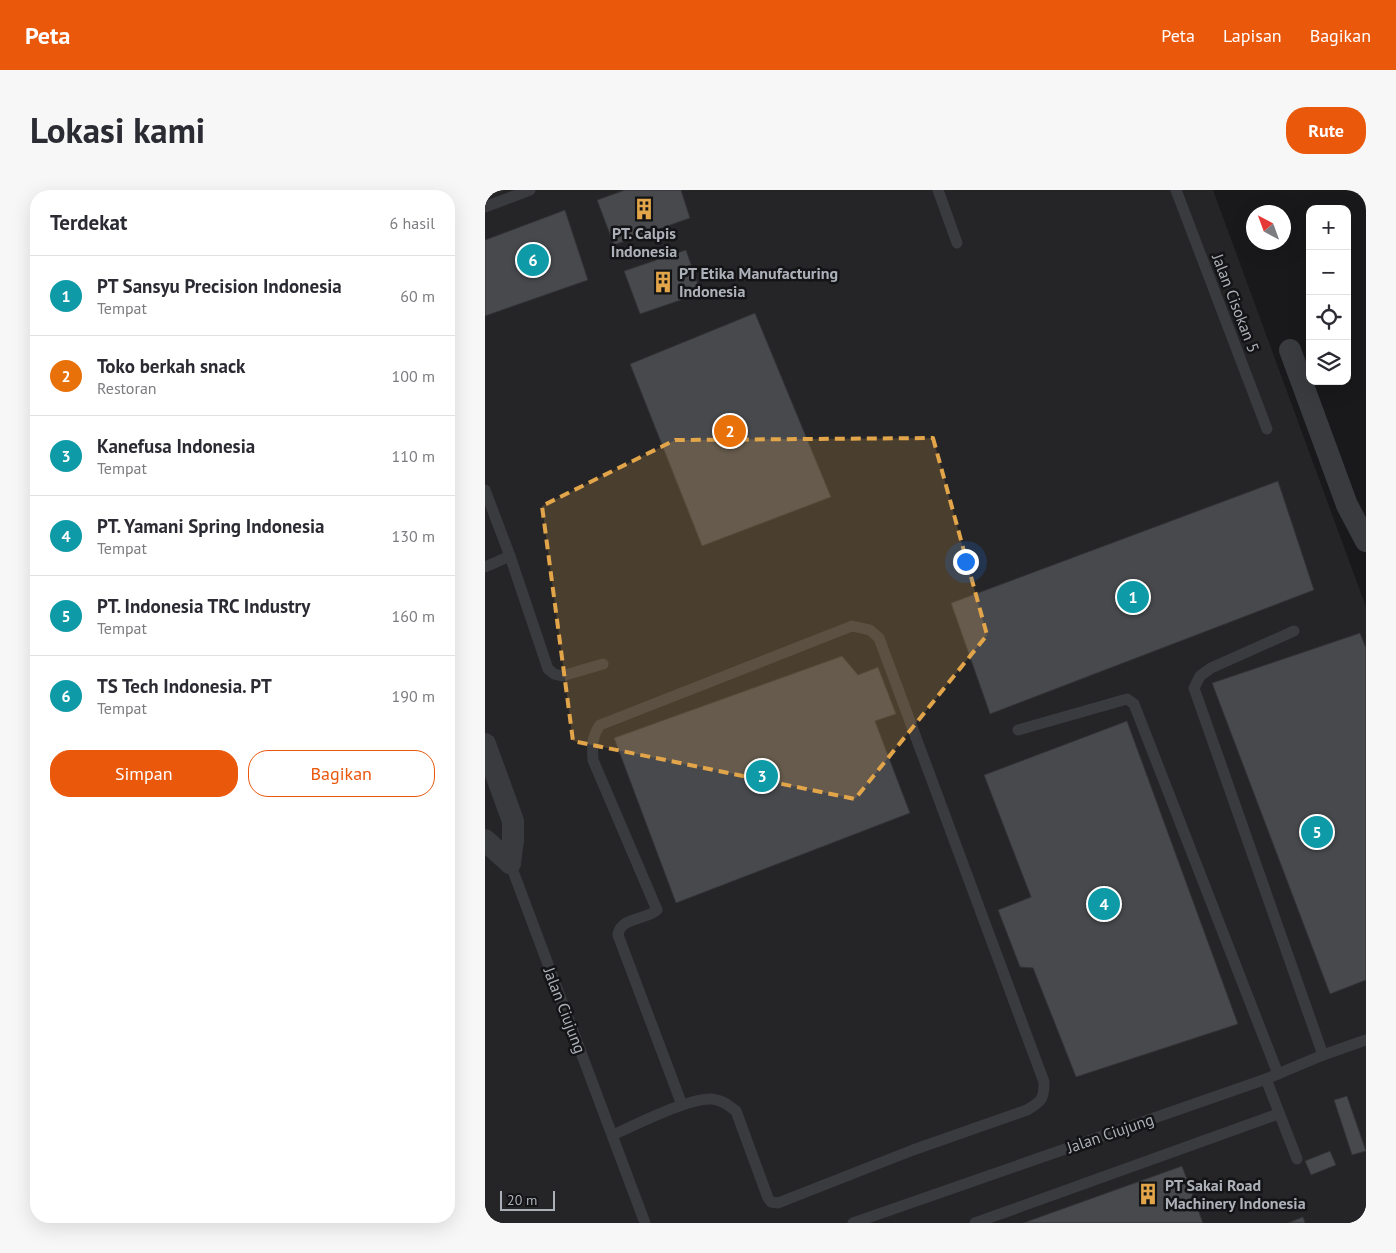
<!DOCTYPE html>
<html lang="id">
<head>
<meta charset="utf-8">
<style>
	:root { --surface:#fff; --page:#f7f7f7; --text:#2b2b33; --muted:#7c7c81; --line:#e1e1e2; --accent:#ea580c }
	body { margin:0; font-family:"PT Sans",sans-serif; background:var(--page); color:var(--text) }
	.controls { position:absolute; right:15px; top:15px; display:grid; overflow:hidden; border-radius:10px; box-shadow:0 5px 20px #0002 }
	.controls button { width:45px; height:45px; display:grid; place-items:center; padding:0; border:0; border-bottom:1px solid var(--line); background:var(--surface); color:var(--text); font:25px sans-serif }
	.compass { position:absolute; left:761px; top:15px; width:45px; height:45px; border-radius:50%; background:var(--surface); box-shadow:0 5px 20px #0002; rotate:319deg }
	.scale { position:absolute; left:15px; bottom:12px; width:55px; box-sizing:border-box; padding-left:5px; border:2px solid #acb1b9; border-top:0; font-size:14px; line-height:18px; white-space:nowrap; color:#acb1b9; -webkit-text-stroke:4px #141416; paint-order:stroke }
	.you { position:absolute; left:480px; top:371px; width:18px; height:18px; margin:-12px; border:4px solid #fff; border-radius:50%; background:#1a73e8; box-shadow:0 0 0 8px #1a73e833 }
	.badge { display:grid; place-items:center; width:32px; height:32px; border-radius:50%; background:var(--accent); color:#fff; font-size:16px; font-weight:700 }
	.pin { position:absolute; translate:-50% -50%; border:2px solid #fff; box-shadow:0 1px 5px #0006 }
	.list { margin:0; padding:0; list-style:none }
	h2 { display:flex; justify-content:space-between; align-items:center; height:65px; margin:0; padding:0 20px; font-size:21px }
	h2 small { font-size:16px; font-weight:400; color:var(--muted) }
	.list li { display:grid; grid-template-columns:32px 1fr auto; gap:15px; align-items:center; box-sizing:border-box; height:80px; padding:0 20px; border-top:1px solid var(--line) }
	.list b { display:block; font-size:19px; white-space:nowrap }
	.list p { margin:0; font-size:16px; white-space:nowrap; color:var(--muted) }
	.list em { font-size:16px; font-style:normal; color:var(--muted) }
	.actions { display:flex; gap:10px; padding:15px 20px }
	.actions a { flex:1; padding:11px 0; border:1px solid var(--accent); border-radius:20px; text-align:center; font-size:18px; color:var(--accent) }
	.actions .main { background:var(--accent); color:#fff }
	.icon { flex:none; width:28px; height:28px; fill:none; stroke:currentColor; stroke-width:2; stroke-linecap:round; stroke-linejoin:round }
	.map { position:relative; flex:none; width:881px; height:1033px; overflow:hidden; border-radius:20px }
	header { display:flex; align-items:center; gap:30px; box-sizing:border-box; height:70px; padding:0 25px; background:var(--accent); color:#fff }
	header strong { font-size:24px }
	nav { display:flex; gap:28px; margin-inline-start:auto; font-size:18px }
	.intro { display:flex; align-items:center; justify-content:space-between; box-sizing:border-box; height:120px; padding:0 30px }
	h1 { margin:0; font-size:35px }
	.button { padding:12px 22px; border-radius:20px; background:var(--accent); color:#fff; font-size:18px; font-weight:700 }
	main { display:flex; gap:30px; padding:0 30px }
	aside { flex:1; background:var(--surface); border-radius:20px; box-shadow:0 5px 20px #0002 }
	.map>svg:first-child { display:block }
	.built { fill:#252528 }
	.building { fill:#48494d; stroke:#333336 }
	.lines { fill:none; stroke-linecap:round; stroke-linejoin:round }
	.lane { stroke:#3a3b3f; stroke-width:11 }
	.street { stroke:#3a3b3f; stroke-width:22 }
	.marked { fill:#e3a549; fill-opacity:0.2; stroke:#e3a549; stroke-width:4; stroke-dasharray:10 6; stroke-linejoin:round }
	.labels { text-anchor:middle; stroke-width:5; stroke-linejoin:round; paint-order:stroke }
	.poi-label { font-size:16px; font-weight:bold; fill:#acb1b9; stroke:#141416; text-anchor:start }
	.street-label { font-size:16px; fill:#acb1b9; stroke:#141416 }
</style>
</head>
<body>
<header>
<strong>Peta</strong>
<nav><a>Peta</a><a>Lapisan</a><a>Bagikan</a></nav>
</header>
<div class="intro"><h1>Lokasi kami</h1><a class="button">Rute</a></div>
<main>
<aside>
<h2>Terdekat<small>6 hasil</small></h2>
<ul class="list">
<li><span class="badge" style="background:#0f9aa8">1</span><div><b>PT Sansyu Precision Indonesia</b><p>Tempat</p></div><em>60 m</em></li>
<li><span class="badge" style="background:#e8710a">2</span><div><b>Toko berkah snack</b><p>Restoran</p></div><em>100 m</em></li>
<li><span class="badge" style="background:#0f9aa8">3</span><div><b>Kanefusa Indonesia</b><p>Tempat</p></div><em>110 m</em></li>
<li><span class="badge" style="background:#0f9aa8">4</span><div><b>PT. Yamani Spring Indonesia</b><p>Tempat</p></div><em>130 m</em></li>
<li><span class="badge" style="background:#0f9aa8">5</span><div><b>PT. Indonesia TRC Industry</b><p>Tempat</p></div><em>160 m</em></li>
<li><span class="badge" style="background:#0f9aa8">6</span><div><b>TS Tech Indonesia. PT</b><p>Tempat</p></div><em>190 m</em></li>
</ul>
<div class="actions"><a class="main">Simpan</a><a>Bagikan</a></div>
</aside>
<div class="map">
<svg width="881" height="1033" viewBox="0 0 881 1033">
	<rect width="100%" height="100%" fill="#19191b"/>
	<polygon class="built" points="0,0 728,0 881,417 881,1033 0,1033"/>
	<g class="building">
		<polygon points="140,0 196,0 205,28 129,55 112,10"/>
		<polygon points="80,20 103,90 0,126 0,50"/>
		<polygon points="201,60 216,103 155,124 139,81"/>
		<polygon points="270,123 346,307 217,356 145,174"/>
		<polygon points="793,291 829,400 505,524 466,413"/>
		<polygon points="875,443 881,458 881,790 845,804 727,493"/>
		<polygon points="357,466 373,485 393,477 411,524 390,531 425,623 191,713 129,548"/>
		<polygon points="642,531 753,834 591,887 548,778 535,777 513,720 546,707 499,585"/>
		<polygon points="862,906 881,961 867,965 849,910"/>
		<polygon points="845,961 851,975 826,985 820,971"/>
		<polygon points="697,976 718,1033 538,1033"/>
		<polygon points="818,1027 820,1033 803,1033"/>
	</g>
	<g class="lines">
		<g class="lane">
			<polyline points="453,0 472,53"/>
			<polyline points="691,0 782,239"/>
			<polyline points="0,17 45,0"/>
			<polyline points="0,300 25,366 63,479 69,484 77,486 118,474"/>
			<polyline points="0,377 25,366"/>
			<polyline points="809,441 726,478 715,486 709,498 838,865"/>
			<polyline points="533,540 642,509 649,514 793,884"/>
			<polyline points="25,673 160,1033"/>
			<polyline points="781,889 812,969"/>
			<path d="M128,945C150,935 205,907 227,909C237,910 243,915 251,921L283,1008L286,1012L293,1013L428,960L542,920C557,911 559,909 559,892L394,448L385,440L367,436L115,535C107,546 107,556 108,570L172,720C161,730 135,727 133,745L197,915"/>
			<polyline points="368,1033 781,889 838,865 881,850"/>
			<polyline points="490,1033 793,924"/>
		</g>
		<g class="street">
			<polyline points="805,160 862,315 881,351"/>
			<polyline points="0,554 28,631 28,650 25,673"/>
			<polyline points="0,650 25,673"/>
		</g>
	</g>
	<path class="marked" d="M448,248L502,445L370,609L88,551L57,316L190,250Z"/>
	<defs>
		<g id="building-bare" transform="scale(1.725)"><path d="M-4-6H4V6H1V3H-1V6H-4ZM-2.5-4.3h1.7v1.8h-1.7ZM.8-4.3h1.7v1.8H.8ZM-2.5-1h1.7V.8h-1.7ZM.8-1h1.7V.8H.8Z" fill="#e3a549" stroke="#141416" stroke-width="2.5" paint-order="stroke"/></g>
	</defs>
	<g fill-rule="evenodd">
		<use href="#building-bare" x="159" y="19"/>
		<use href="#building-bare" x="178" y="92"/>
		<use href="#building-bare" x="663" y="1004"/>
	</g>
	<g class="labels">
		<g class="poi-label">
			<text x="159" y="49" text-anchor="middle">PT. Calpis<tspan x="159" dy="18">Indonesia</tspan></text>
			<text x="194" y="89">PT Etika Manufacturing<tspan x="194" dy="18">Indonesia</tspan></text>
			<text x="680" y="1001">PT Sakai Road<tspan x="680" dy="18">Machinery Indonesia</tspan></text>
		</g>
		<g class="street-label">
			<text transform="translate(751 113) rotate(69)" y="6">Jalan Cisokan 5</text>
			<text transform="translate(80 820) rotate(69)" y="6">Jalan Ciujung</text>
			<text transform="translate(625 943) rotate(-19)" y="6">Jalan Ciujung</text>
		</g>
	</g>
</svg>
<div class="controls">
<button>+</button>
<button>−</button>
<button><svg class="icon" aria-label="locate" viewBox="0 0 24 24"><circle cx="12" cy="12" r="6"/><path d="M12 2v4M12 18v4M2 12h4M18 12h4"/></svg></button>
<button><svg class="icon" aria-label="layers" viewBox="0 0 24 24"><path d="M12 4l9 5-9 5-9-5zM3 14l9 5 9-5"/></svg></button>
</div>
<svg class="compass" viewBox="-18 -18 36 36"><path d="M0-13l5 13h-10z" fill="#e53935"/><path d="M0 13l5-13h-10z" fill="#7c7c81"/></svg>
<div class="scale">20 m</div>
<div class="you"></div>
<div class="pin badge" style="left:648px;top:407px;background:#0f9aa8">1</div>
<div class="pin badge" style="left:245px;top:241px;background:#e8710a">2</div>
<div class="pin badge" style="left:277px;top:586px;background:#0f9aa8">3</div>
<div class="pin badge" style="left:619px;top:714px;background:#0f9aa8">4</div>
<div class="pin badge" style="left:832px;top:642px;background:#0f9aa8">5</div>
<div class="pin badge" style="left:48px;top:70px;background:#0f9aa8">6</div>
</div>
</main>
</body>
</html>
